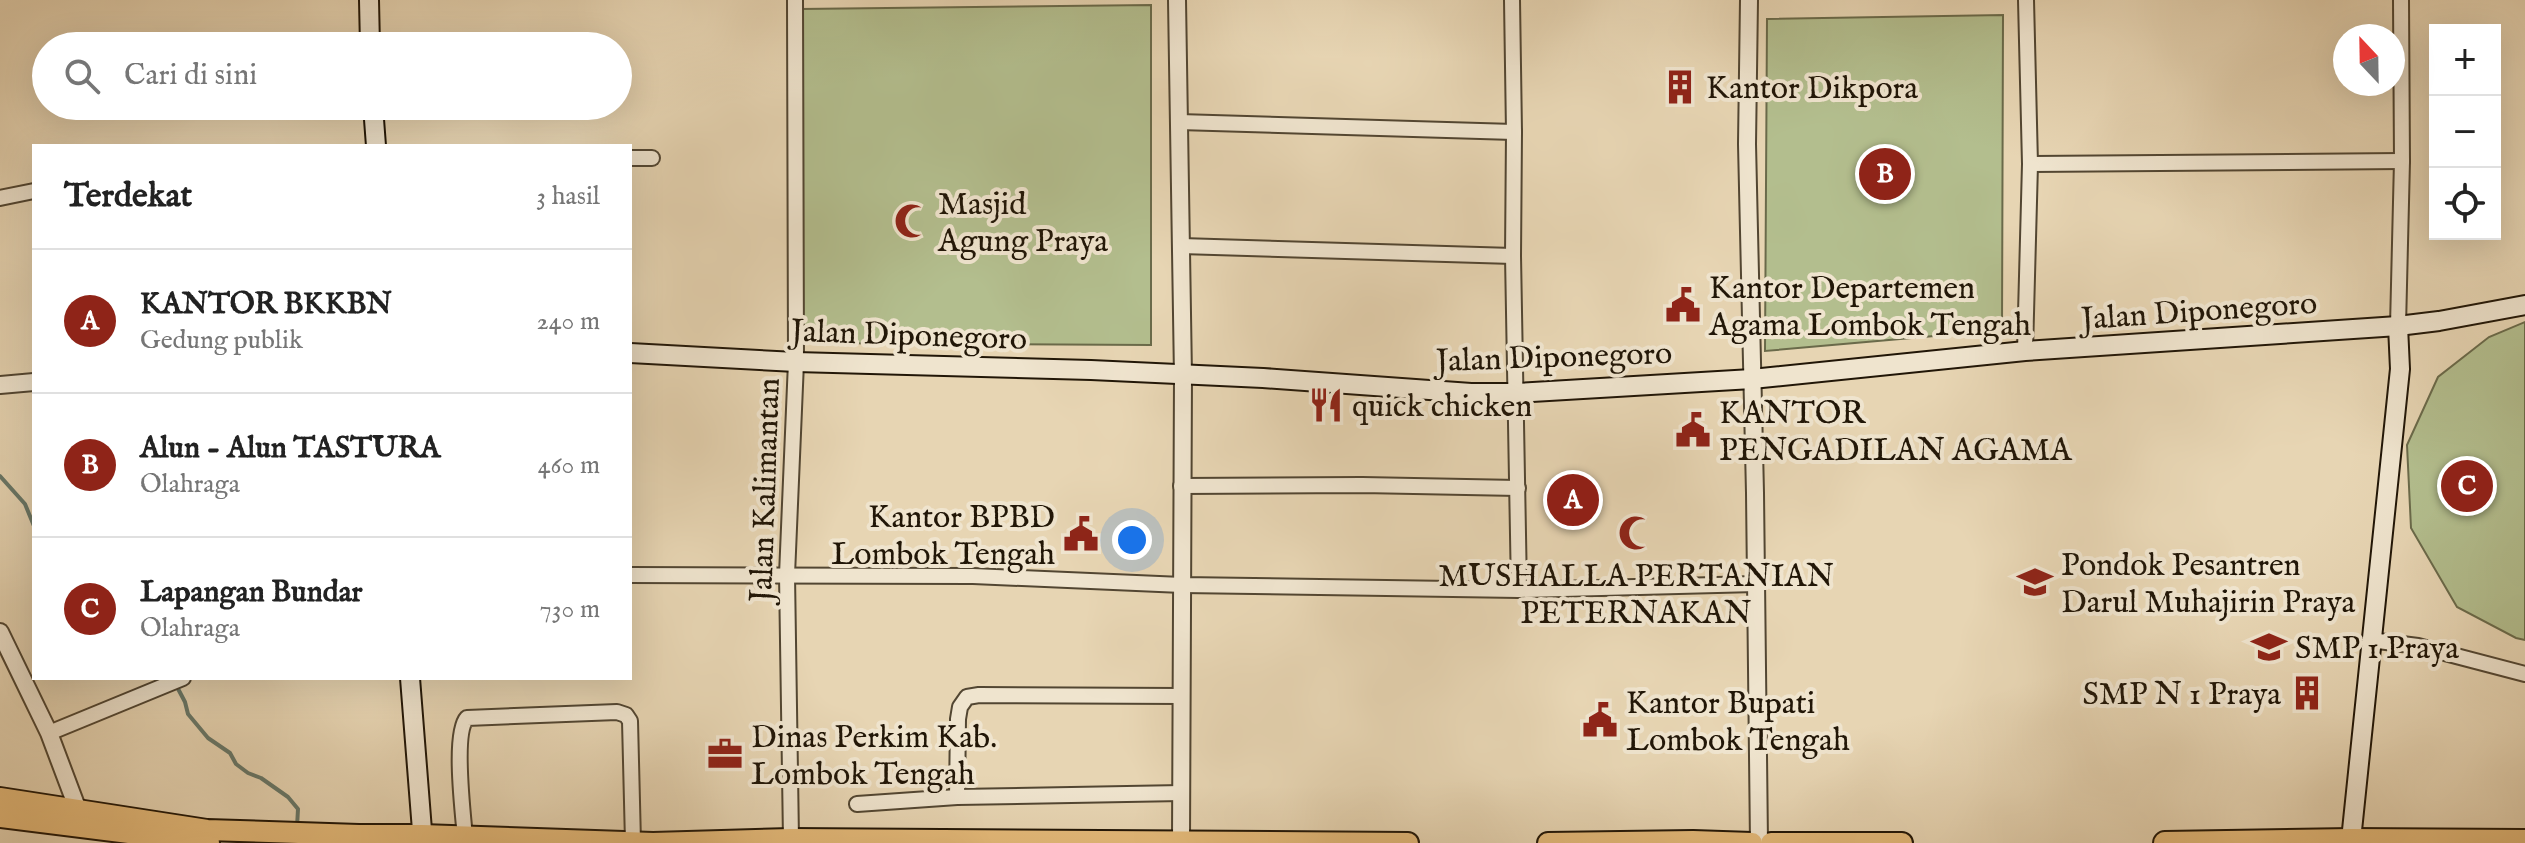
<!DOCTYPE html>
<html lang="id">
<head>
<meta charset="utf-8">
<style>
	:root { --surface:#fff; --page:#f6f6f6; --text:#222; --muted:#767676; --line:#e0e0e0; --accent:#8f2418 }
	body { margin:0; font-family:"IM FELL English",serif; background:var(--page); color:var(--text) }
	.controls { position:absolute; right:24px; top:24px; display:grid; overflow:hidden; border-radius:0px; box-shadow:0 8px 32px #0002 }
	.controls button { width:72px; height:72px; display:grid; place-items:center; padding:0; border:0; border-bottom:2px solid var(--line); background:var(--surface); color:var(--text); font:40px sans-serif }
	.compass { position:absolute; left:2333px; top:24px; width:72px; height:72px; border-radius:50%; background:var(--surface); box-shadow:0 8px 32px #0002; rotate:338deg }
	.you { position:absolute; left:1132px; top:540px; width:28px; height:28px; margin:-20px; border:6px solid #fff; border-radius:50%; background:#1a73e8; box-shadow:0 0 0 12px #1a73e833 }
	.badge { display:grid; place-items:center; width:52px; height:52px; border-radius:50%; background:var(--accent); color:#fff; font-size:26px; font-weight:700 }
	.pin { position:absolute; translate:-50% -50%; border:4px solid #fff; box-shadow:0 2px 8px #0006 }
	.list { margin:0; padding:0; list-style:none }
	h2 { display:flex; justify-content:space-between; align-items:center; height:104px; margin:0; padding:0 32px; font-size:34px }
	h2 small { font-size:26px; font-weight:400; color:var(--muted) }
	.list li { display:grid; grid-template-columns:52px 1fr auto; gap:24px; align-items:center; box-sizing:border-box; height:144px; padding:0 32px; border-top:2px solid var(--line) }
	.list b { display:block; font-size:30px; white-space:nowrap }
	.list p { margin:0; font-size:26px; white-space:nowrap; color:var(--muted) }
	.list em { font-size:26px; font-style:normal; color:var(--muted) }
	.icon { flex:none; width:44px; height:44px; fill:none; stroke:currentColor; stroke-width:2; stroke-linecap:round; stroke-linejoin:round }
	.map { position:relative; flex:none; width:2525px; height:843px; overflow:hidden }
	.search { position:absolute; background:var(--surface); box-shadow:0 8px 32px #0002; left:32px; top:32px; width:600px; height:88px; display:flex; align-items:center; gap:20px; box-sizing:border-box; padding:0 28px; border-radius:44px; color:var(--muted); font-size:30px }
	.panel { position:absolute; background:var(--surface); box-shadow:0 8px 32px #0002; left:32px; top:144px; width:600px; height:536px; border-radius:0px }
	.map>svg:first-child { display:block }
	.green { fill:#b3be8e; stroke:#6a6a4a; stroke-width:2 }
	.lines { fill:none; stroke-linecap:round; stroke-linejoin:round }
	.stream { stroke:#687869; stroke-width:4 }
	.minor-casing { stroke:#524632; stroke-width:18 }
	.tertiary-casing { stroke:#524632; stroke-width:20 }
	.secondary-casing { stroke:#211607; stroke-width:22 }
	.primary-casing { stroke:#211607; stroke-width:24 }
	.trunk-casing { stroke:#211607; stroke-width:26 }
	.minor { stroke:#efe4ce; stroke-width:14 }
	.tertiary { stroke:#efe4ce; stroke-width:16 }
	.secondary { stroke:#efe4ce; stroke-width:18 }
	.primary { stroke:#e4ba7a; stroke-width:20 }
	.trunk { stroke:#e4ba7a; stroke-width:22 }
	.labels { text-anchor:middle; stroke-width:8; stroke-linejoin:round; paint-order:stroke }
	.poi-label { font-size:32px; fill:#211607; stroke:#efe4ce; text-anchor:start }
	.street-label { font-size:32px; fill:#211607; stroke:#efe4ce }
</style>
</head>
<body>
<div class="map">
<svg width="2525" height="843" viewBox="0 0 2525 843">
	<rect width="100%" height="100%" fill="#e7d5b3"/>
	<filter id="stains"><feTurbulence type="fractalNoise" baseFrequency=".0025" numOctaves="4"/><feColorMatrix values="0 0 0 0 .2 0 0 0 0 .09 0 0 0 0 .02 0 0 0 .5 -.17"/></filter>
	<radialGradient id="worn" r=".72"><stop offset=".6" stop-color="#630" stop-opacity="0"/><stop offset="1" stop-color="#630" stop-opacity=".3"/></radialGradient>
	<g class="green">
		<polygon points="1151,5 1151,345 802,343 801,9"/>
		<polygon points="2003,15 2002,330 1765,351 1767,19"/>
		<polygon points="2525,322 2525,640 2516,638 2457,607 2411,528 2407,445 2438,377 2489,337"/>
	</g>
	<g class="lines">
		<g class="stream">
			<polyline points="0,476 25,504 34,526"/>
			<polyline points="175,683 185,702 188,714 208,738 230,753 236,764 248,773 261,778 288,797 298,809 297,827"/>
		</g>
		<g class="minor-casing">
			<g id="minor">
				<polyline points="1512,0 1514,132 1513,256 1519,590 1756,584"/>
				<polyline points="1179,122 1514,132"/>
				<polyline points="630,158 652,158"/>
				<polyline points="2030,164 2402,161"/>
				<polyline points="0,198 34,191"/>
				<polyline points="1181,246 1513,256"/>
				<polyline points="2398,326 2402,161 2401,0"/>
				<polyline points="2025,351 2030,164 2026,0"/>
				<polyline points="1181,486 1362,485 1518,488"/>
				<polyline points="630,575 973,576 1182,585 1519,590"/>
				<polyline points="2370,640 2418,646 2525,674"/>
				<polyline points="49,733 183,678"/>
				<polyline points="957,797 958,719 960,707 967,697 979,695 1181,696"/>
				<polyline points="857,804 957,797 1182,793"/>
				<path d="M465,837C463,814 453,733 467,718L617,712L626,715L630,721L633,842"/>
				<polyline points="791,839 787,575 796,362 795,0"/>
			</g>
		</g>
		<g class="tertiary-casing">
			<g id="tertiary">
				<polyline points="1177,0 1183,376 1181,841"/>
				<polyline points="1749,0 1747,144 1755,493 1759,843"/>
				<polyline points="0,385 34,382"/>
				<polyline points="0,632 49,733 78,810"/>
			</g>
		</g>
		<g class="secondary-casing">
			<g id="secondary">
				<polyline points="369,0 370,46"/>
				<polyline points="373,106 376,146"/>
				<polyline points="630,353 796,362 1091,370 1263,378 1471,393 1516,393 1752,379 2025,351 2398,326 2439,321 2525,305"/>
				<polyline points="410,678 423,843"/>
				<polyline points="2351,840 2400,369 2398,326"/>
			</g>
		</g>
		<g class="primary-casing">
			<g id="primary">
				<polyline points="0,798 207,830 359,835 422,835 653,843 791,839 1408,843"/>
				<polyline points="0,817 209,843"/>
				<polyline points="1548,843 1693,841 1752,843"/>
				<polyline points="1771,843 1902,843"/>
			</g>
		</g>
		<g class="trunk-casing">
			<polyline id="trunk" points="2165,843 2351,840 2525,841"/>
		</g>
		<use href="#minor" class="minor"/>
		<use href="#tertiary" class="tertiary"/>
		<use href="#secondary" class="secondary"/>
		<use href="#primary" class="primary"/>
		<use href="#trunk" class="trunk"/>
	</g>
	<defs>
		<g id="building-bare" transform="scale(2.76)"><path d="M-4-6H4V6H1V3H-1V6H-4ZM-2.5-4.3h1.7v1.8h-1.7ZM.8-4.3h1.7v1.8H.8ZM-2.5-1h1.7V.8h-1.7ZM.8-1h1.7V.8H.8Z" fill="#8f2418" stroke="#efe4ce" stroke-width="2.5" paint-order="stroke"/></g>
		<g id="mosque-bare" transform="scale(2.76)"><path d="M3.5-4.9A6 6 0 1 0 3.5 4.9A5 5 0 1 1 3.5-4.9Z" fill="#8f2418" stroke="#efe4ce" stroke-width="2.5" paint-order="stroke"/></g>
		<g id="civic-bare" transform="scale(2.76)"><path d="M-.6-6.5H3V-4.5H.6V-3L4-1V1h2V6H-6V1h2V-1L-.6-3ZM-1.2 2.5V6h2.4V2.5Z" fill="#8f2418" stroke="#efe4ce" stroke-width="2.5" paint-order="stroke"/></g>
		<g id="restaurant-bare" transform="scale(2.76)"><path d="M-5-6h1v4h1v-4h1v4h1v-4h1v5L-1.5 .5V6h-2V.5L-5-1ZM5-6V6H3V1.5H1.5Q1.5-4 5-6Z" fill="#8f2418" stroke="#efe4ce" stroke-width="2.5" paint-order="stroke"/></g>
		<g id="school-bare" transform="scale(2.76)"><path d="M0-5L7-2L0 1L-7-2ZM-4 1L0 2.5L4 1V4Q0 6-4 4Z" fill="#8f2418" stroke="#efe4ce" stroke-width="2.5" paint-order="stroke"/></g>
		<g id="office-bare" transform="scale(2.76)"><path d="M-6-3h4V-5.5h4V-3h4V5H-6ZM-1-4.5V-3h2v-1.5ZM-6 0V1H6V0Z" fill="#8f2418" stroke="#efe4ce" stroke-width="2.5" paint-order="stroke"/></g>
	</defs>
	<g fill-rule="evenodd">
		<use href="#building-bare" x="1680" y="87"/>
		<use href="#mosque-bare" x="912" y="221"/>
		<use href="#civic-bare" x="1683" y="305"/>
		<use href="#restaurant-bare" x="1326" y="405"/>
		<use href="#civic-bare" x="1693" y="430"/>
		<use href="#mosque-bare" x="1636" y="533"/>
		<use href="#civic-bare" x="1081" y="534"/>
		<use href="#school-bare" x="2035" y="582"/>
		<use href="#school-bare" x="2269" y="647"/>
		<use href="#building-bare" x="2307" y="693"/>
		<use href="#civic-bare" x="1600" y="720"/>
		<use href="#office-bare" x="725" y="754"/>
	</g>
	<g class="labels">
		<g class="poi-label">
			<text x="1706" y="98">Kantor Dikpora</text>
			<text x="938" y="214">Masjid<tspan x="938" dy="37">Agung Praya</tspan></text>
			<text x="1709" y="298">Kantor Departemen<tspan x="1709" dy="37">Agama Lombok Tengah</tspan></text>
			<text x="1352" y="416">quick chicken</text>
			<text x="1719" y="423">KANTOR<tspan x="1719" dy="37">PENGADILAN AGAMA</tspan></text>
			<text x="1055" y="527" text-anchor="end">Kantor BPBD<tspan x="1055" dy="37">Lombok Tengah</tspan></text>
			<text x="2061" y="575">Pondok Pesantren<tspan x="2061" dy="37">Darul Muhajirin Praya</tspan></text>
			<text x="1636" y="586" text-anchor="middle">MUSHALLA PERTANIAN<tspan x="1636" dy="37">PETERNAKAN</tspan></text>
			<text x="2295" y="658">SMP 1 Praya</text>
			<text x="2281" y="704" text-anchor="end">SMP N 1 Praya</text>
			<text x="1626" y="713">Kantor Bupati<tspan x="1626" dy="37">Lombok Tengah</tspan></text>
			<text x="751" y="747">Dinas Perkim Kab.<tspan x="751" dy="37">Lombok Tengah</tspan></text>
		</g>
		<g class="street-label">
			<text transform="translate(2199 310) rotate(-4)" y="11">Jalan Diponegoro</text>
			<text transform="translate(909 334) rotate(2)" y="11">Jalan Diponegoro</text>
			<text transform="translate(1554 356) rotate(-2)" y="11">Jalan Diponegoro</text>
			<text transform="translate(764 490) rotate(-88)" y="11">Jalan Kalimantan</text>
		</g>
	</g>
	<rect width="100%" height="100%" filter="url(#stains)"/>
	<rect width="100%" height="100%" fill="url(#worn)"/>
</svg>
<div class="controls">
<button>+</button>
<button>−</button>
<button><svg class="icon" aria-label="locate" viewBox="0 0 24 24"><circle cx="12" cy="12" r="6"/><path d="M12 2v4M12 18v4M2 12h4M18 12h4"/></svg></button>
</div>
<svg class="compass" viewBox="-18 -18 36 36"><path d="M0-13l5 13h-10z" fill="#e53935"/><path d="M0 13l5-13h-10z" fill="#767676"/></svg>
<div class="you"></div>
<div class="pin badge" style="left:1573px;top:500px">A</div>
<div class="pin badge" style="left:1885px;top:174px">B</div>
<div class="pin badge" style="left:2467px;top:486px">C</div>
<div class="search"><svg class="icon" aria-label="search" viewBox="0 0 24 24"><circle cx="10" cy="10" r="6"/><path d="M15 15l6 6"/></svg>Cari di sini</div>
<section class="panel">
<h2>Terdekat<small>3 hasil</small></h2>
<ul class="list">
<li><span class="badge">A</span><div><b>KANTOR BKKBN</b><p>Gedung publik</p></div><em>240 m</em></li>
<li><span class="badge">B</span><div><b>Alun - Alun TASTURA</b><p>Olahraga</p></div><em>460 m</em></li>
<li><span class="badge">C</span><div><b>Lapangan Bundar</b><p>Olahraga</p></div><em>730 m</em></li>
</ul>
</section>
</div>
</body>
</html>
